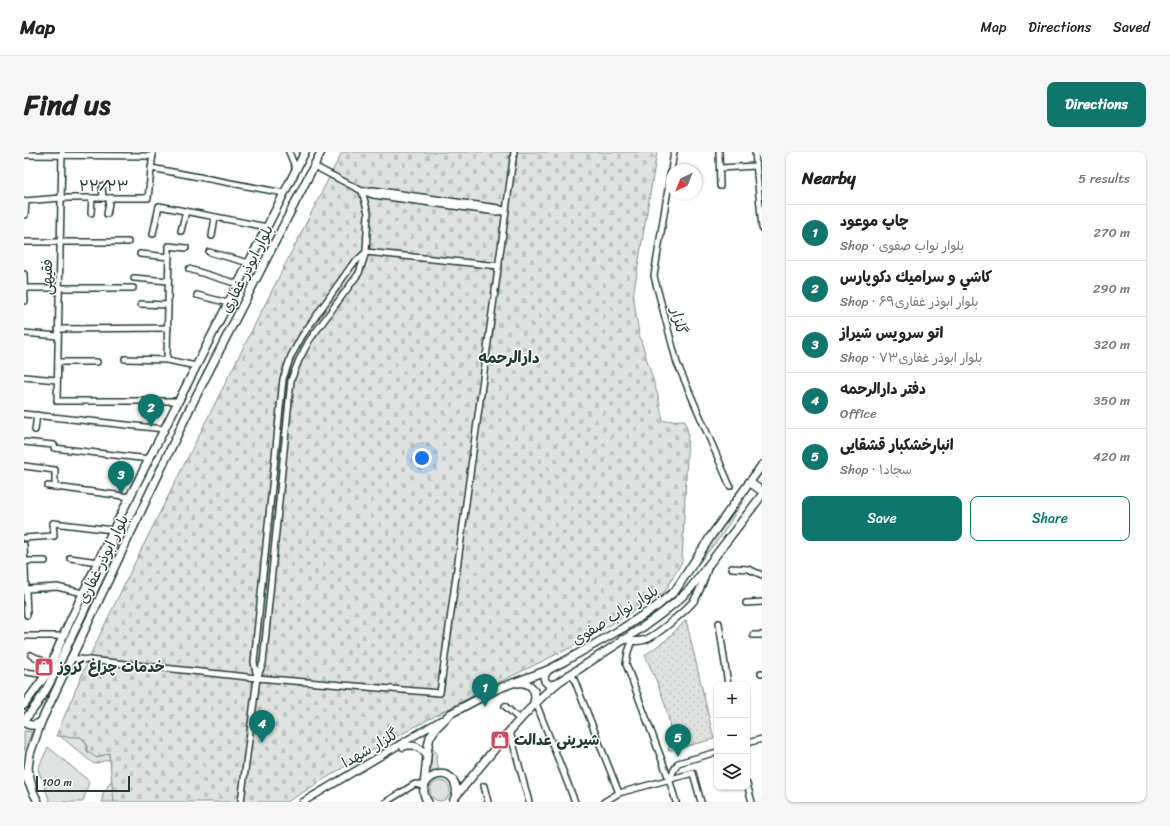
<!DOCTYPE html>
<html lang="en">
<head>
<meta charset="utf-8">
<style>
	:root { --surface:#fff; --page:#f6f6f6; --text:#222; --muted:#767676; --line:#e0e0e0; --accent:#0f766e }
	body { margin:0; font-family:Sriracha,"Playpen Sans Arabic",sans-serif; background:var(--page); color:var(--text) }
	.controls { position:absolute; right:12px; bottom:12px; display:grid; overflow:hidden; border-radius:8px; box-shadow:0 1px 3px #0004 }
	.controls button { width:36px; height:36px; display:grid; place-items:center; padding:0; border:0; border-bottom:1px solid var(--line); background:var(--surface); color:var(--text); font:20px sans-serif }
	.compass { position:absolute; left:642px; top:12px; width:36px; height:36px; border-radius:50%; background:var(--surface); box-shadow:0 1px 3px #0004; rotate:223deg }
	.scale { position:absolute; left:12px; bottom:10px; width:94px; box-sizing:border-box; padding-left:4px; border:2px solid #1f3d34; border-top:0; font-size:11px; line-height:14px; white-space:nowrap; color:#1f3d34; -webkit-text-stroke:3px #fff; paint-order:stroke }
	.you { position:absolute; left:398px; top:306px; width:14px; height:14px; margin:-10px; border:3px solid #fff; border-radius:50%; background:#1a73e8; box-shadow:0 0 0 6px #1a73e833 }
	.badge { display:grid; place-items:center; width:26px; height:26px; border-radius:50%; background:var(--accent); color:#fff; font-size:13px; font-weight:700 }
	.pin { position:absolute; translate:-50% -33px; filter:drop-shadow(0 1px 2px #0008) }
	.pin::after { content:''; position:absolute; top:21px; width:14px; height:12px; background:inherit; clip-path:polygon(0 0,100% 0,50% 100%) }
	.list { margin:0; padding:0; list-style:none }
	h2 { display:flex; justify-content:space-between; align-items:center; height:52px; margin:0; padding:0 16px; font-size:17px }
	h2 small { font-size:13px; font-weight:400; color:var(--muted) }
	.list li { display:grid; grid-template-columns:26px 1fr auto; gap:12px; align-items:center; box-sizing:border-box; height:56px; padding:0 16px; border-top:1px solid var(--line) }
	.list b { display:block; font-size:15px; white-space:nowrap }
	.list p { margin:0; font-size:13px; white-space:nowrap; color:var(--muted) }
	.list em { font-size:13px; font-style:normal; color:var(--muted) }
	.actions { display:flex; gap:8px; padding:12px 16px }
	.actions a { flex:1; padding:9px 0; border:1px solid var(--accent); border-radius:8px; text-align:center; font-size:14px; color:var(--accent) }
	.actions .main { background:var(--accent); color:#fff }
	.icon { flex:none; width:22px; height:22px; fill:none; stroke:currentColor; stroke-width:2; stroke-linecap:round; stroke-linejoin:round }
	.map { position:relative; flex:none; width:738px; height:650px; overflow:hidden; border-radius:8px }
	header { display:flex; align-items:center; gap:24px; box-sizing:border-box; height:56px; padding:0 20px; background:var(--surface); border-bottom:1px solid var(--line) }
	header strong { font-size:19px }
	nav { display:flex; gap:22px; margin-inline-start:auto; font-size:14px }
	.intro { display:flex; align-items:center; justify-content:space-between; box-sizing:border-box; height:96px; padding:0 24px }
	h1 { margin:0; font-size:28px }
	.button { padding:10px 18px; border-radius:8px; background:var(--accent); color:#fff; font-size:14px; font-weight:700 }
	main { display:flex; gap:24px; padding:0 24px }
	aside { flex:1; background:var(--surface); border-radius:8px; box-shadow:0 1px 3px #0004 }
	.map>svg:first-child { display:block }
	.green { fill:#dee3e2; stroke:#7e908b }
	.cemetery { fill:url(#cemetery-stones); stroke:#7e908b }
	.park { fill:url(#park-dots); stroke:#7e908b }
	.lines { fill:none; stroke-linecap:round; stroke-linejoin:round }
	.minor-casing { stroke:#1f3d34; stroke-width:8 }
	.tertiary-casing { stroke:#1f3d34; stroke-width:9 }
	.secondary-casing { stroke:#1f3d34; stroke-width:10 }
	.minor { stroke:#fff; stroke-width:5 }
	.tertiary { stroke:#fff; stroke-width:6 }
	.secondary { stroke:#fff; stroke-width:7 }
	.labels { text-anchor:middle; stroke-width:3; stroke-linejoin:round; paint-order:stroke }
	.street-label { font-size:15px; fill:#1f3d34; stroke:#fff }
	.poi-label { font-size:15px; font-weight:bold; fill:#1f3d34; stroke:#fff; text-anchor:start }
	.neighbourhood-label { font-size:16px; font-weight:bold; fill:#1f3d34; stroke:#fff }
</style>
</head>
<body>
<header>
<strong>Map</strong>
<nav><a>Map</a><a>Directions</a><a>Saved</a></nav>
</header>
<div class="intro"><h1>Find us</h1><a class="button">Directions</a></div>
<main>
<div class="map">
<svg width="738" height="650" viewBox="0 0 738 650">
	<defs>
		<pattern id="cemetery-stones" width="16" height="16" patternUnits="userSpaceOnUse"><rect width="16" height="16" fill="#dee3e2"/><path d="M2 7V4a2 2 0 0 1 4 0v3zM10 15v-3a2 2 0 0 1 4 0v3z" fill="#bec4c2"/></pattern>
		<pattern id="park-dots" width="8" height="8" patternUnits="userSpaceOnUse"><rect width="8" height="8" fill="#dee3e2"/><path d="M2 2h.1M6 6h.1" fill="none" stroke="#bec4c2" stroke-width="1.8" stroke-linecap="round"/></pattern>
	</defs>
	<rect width="100%" height="100%" fill="#fff"/>
	<filter id="ink" filterUnits="userSpaceOnUse"><feTurbulence type="fractalNoise" baseFrequency=".025" numOctaves="2"/><feDisplacementMap in="SourceGraphic" scale="8" xChannelSelector="R" yChannelSelector="G"/><feConvolveMatrix kernelMatrix="1 2 1 2 8 2 1 2 1" color-interpolation-filters="sRGB"/></filter>
	<g filter="url(#ink)">
		<g class="green">
			<polygon points="722,340 724,341 698,383 666,422 665,421"/>
			<polygon points="0,579 8,580 0,599"/>
			<polygon points="36,584 57,585 63,592 63,599 73,606 85,601 86,607 70,612"/>
			<polygon points="24,595 65,629 59,650 26,650 14,617"/>
			<polygon points="409,597 413,601 412,608 415,617 407,618 407,598"/>
			<polygon points="88,628 90,650 78,650 79,641"/>
			<circle cx="416" cy="639" r="10"/>
		</g>
		<polygon class="cemetery" points="318,0 633,0 609,144 615,182 634,244 639,269 661,268 664,282 658,410 640,441 550,494 457,539 350,597 263,650 90,650 85,601 73,606 63,599 63,592 57,585 32,584 69,497 118,396"/>
		<path class="park" d="M662,468L690,587L644,599C645,593 647,587 646,580C645,553 631,527 621,503L642,488Z"/>
		<g class="lines">
			<g class="minor-casing">
				<g id="minor">
					<polyline points="38,0 33,249 154,249"/>
					<polyline points="265,0 272,17"/>
					<polyline points="650,0 630,124 653,211 706,334"/>
					<polyline points="695,0 696,34"/>
					<polyline points="731,0 738,76"/>
					<polyline points="0,3 129,4"/>
					<polyline points="290,14 338,39 349,43 473,60 482,59 474,56 349,38 338,39"/>
					<polyline points="127,16 260,41"/>
					<polyline points="696,16 732,14"/>
					<polyline points="78,34 79,46"/>
					<polyline points="0,49 37,46 124,46 129,0"/>
					<polyline points="67,61 68,46"/>
					<polyline points="83,62 86,46"/>
					<polyline points="1,63 2,50"/>
					<polyline points="157,79 162,59"/>
					<polyline points="129,82 135,54 243,75"/>
					<polyline points="188,84 191,65"/>
					<polyline points="0,90 104,90"/>
					<polyline points="185,100 225,111"/>
					<polyline points="116,102 145,105"/>
					<polyline points="165,117 214,132"/>
					<polyline points="0,122 1,149"/>
					<polyline points="110,126 144,129"/>
					<polyline points="0,136 109,136"/>
					<polyline points="173,143 204,151"/>
					<polyline points="117,152 144,153"/>
					<polyline points="34,177 144,176"/>
					<polyline points="0,181 34,184"/>
					<polyline points="101,207 143,208 172,214"/>
					<polyline points="143,208 145,94 162,96"/>
					<polyline points="34,210 73,210"/>
					<polyline points="0,225 33,228"/>
					<polyline points="0,262 140,277"/>
					<polyline points="11,278 13,263"/>
					<polyline points="0,290 30,293 30,296 125,307"/>
					<polyline points="0,314 31,318 31,335"/>
					<polyline points="24,334 107,345"/>
					<polyline points="0,386 30,384 29,371 89,378"/>
					<polyline points="0,393 3,463"/>
					<polyline points="46,406 74,410"/>
					<polyline points="1,409 21,409"/>
					<polyline points="708,416 724,417 738,423"/>
					<polyline points="2,437 33,435 59,441"/>
					<polyline points="722,451 738,450"/>
					<polyline points="695,471 704,533"/>
					<polyline points="729,483 738,483"/>
					<polyline points="0,484 39,484"/>
					<polyline points="608,489 604,500 602,512 645,627 652,650"/>
					<polyline points="7,503 27,513"/>
					<polyline points="46,506 233,526 416,541 490,0"/>
					<polyline points="2,520 22,523"/>
					<polyline points="737,521 738,521"/>
					<polyline points="548,522 595,641"/>
					<polyline points="233,525 230,510 259,227 267,204 278,184 328,113 342,100 475,114"/>
					<polyline points="512,551 551,650"/>
					<polyline points="481,554 496,568"/>
					<polyline points="486,580 505,650"/>
					<polyline points="723,591 738,587"/>
					<polyline points="645,627 654,611 693,600"/>
					<polyline points="723,632 728,650"/>
					<polyline points="460,634 464,650"/>
					<polyline points="217,650 233,526 239,511 267,228 275,208 285,189 335,121 342,100 344,61 338,39"/>
					<polyline points="362,650 391,632 400,634"/>
					<polyline points="580,650 595,641 669,621 677,650"/>
				</g>
			</g>
			<g class="tertiary-casing">
				<g id="tertiary">
					<path d="M598,487C606,489 613,490 620,488C630,486 665,456 671,447C677,437 680,427 684,415"/>
					<path d="M379,595C390,591 396,595 403,604"/>
					<polyline points="279,650 417,568"/>
				</g>
			</g>
			<g class="secondary-casing">
				<g id="secondary">
					<polyline points="725,330 738,339"/>
					<polyline points="524,518 520,524 521,529 525,533 532,532"/>
					<path d="M493,531C507,529 515,540 509,553"/>
					<polyline points="0,553 22,523 27,513 39,484 89,378 281,0"/>
					<path d="M0,568C20,547 32,519 44,492C59,461 74,429 89,398L88,383"/>
					<path d="M0,570C5,574 11,574 17,570"/>
					<polyline points="0,621 14,650"/>
					<polyline points="400,634 404,594 406,585 412,576 426,562 473,537 524,518 541,509 599,476 633,454 651,439 687,384 738,313"/>
					<polyline points="9,640 4,616 6,602 17,570 165,258 297,0"/>
					<path d="M432,644C463,607 494,565 531,533C539,526 549,521 558,515C595,490 635,468 666,437L738,343"/>
					<path d="M404,650C388,629 422,610 431,632C434,639 432,644 429,650"/>
				</g>
			</g>
			<use href="#minor" class="minor"/>
			<use href="#tertiary" class="tertiary"/>
			<use href="#secondary" class="secondary"/>
		</g>
	</g>
	<defs>
		<g id="shop-square" transform="scale(1)"><rect x="-9" y="-9" width="18" height="18" rx="4" fill="#d1495b" stroke="#fff"/><path d="M-5-2.5h2.3a2.7 3.5 0 0 1 5.4 0H5L5.5 6h-11ZM-1.5-2.5h3a1.5 2.3 0 0 0-3 0Z" fill="#fff"/></g>
	</defs>
	<g fill-rule="evenodd">
		<use href="#shop-square" x="20" y="515"/>
		<use href="#shop-square" x="476" y="588"/>
	</g>
	<g class="labels">
		<g class="street-label">
			<text x="80" y="39">۲۲/۲۳</text>
			<text transform="translate(223 117) rotate(-63)" y="5">بلوار ابوذر غفاری</text>
			<text transform="translate(23 125) rotate(-89)" y="5">فقیهی</text>
			<text transform="translate(655 169) rotate(76)" y="5">گلزار</text>
			<text transform="translate(79 407) rotate(-64)" y="5">بلوار ابوذر غفاری</text>
			<text transform="translate(591 463) rotate(-32)" y="5">بلوار نواب صفوی</text>
			<text transform="translate(346 596) rotate(-30)" y="5">گلزار شهدا</text>
		</g>
		<g class="poi-label">
			<text x="34" y="520">خدمات چراغ کروز</text>
			<text x="490" y="593">شیرینی عدالت</text>
		</g>
		<g class="neighbourhood-label">
			<text x="485" y="211">دارالرحمه</text>
		</g>
	</g>
</svg>
<div class="controls">
<button>+</button>
<button>−</button>
<button><svg class="icon" aria-label="layers" viewBox="0 0 24 24"><path d="M12 4l9 5-9 5-9-5zM3 14l9 5 9-5"/></svg></button>
</div>
<svg class="compass" viewBox="-18 -18 36 36"><path d="M0-13l5 13h-10z" fill="#e53935"/><path d="M0 13l5-13h-10z" fill="#767676"/></svg>
<div class="scale">100 m</div>
<div class="you"></div>
<div class="pin badge" style="left:461px;top:555px">1</div>
<div class="pin badge" style="left:127px;top:275px">2</div>
<div class="pin badge" style="left:97px;top:342px">3</div>
<div class="pin badge" style="left:238px;top:591px">4</div>
<div class="pin badge" style="left:654px;top:605px">5</div>
</div>
<aside>
<h2>Nearby<small>5 results</small></h2>
<ul class="list">
<li><span class="badge">1</span><div><b>چاپ موعود</b><p>Shop · بلوار نواب صفوی</p></div><em>270 m</em></li>
<li><span class="badge">2</span><div><b>كاشي و سراميك دكوپارس</b><p>Shop · بلوار ابوذر غفاری۶۹</p></div><em>290 m</em></li>
<li><span class="badge">3</span><div><b>اتو سرویس شیراز</b><p>Shop · بلوار ابوذر غفاری۷۳</p></div><em>320 m</em></li>
<li><span class="badge">4</span><div><b>دفتر دارالرحمه</b><p>Office</p></div><em>350 m</em></li>
<li><span class="badge">5</span><div><b>انبارخشکبار قشقایی</b><p>Shop · ۱سجاد</p></div><em>420 m</em></li>
</ul>
<div class="actions"><a class="main">Save</a><a>Share</a></div>
</aside>
</main>
</body>
</html>
